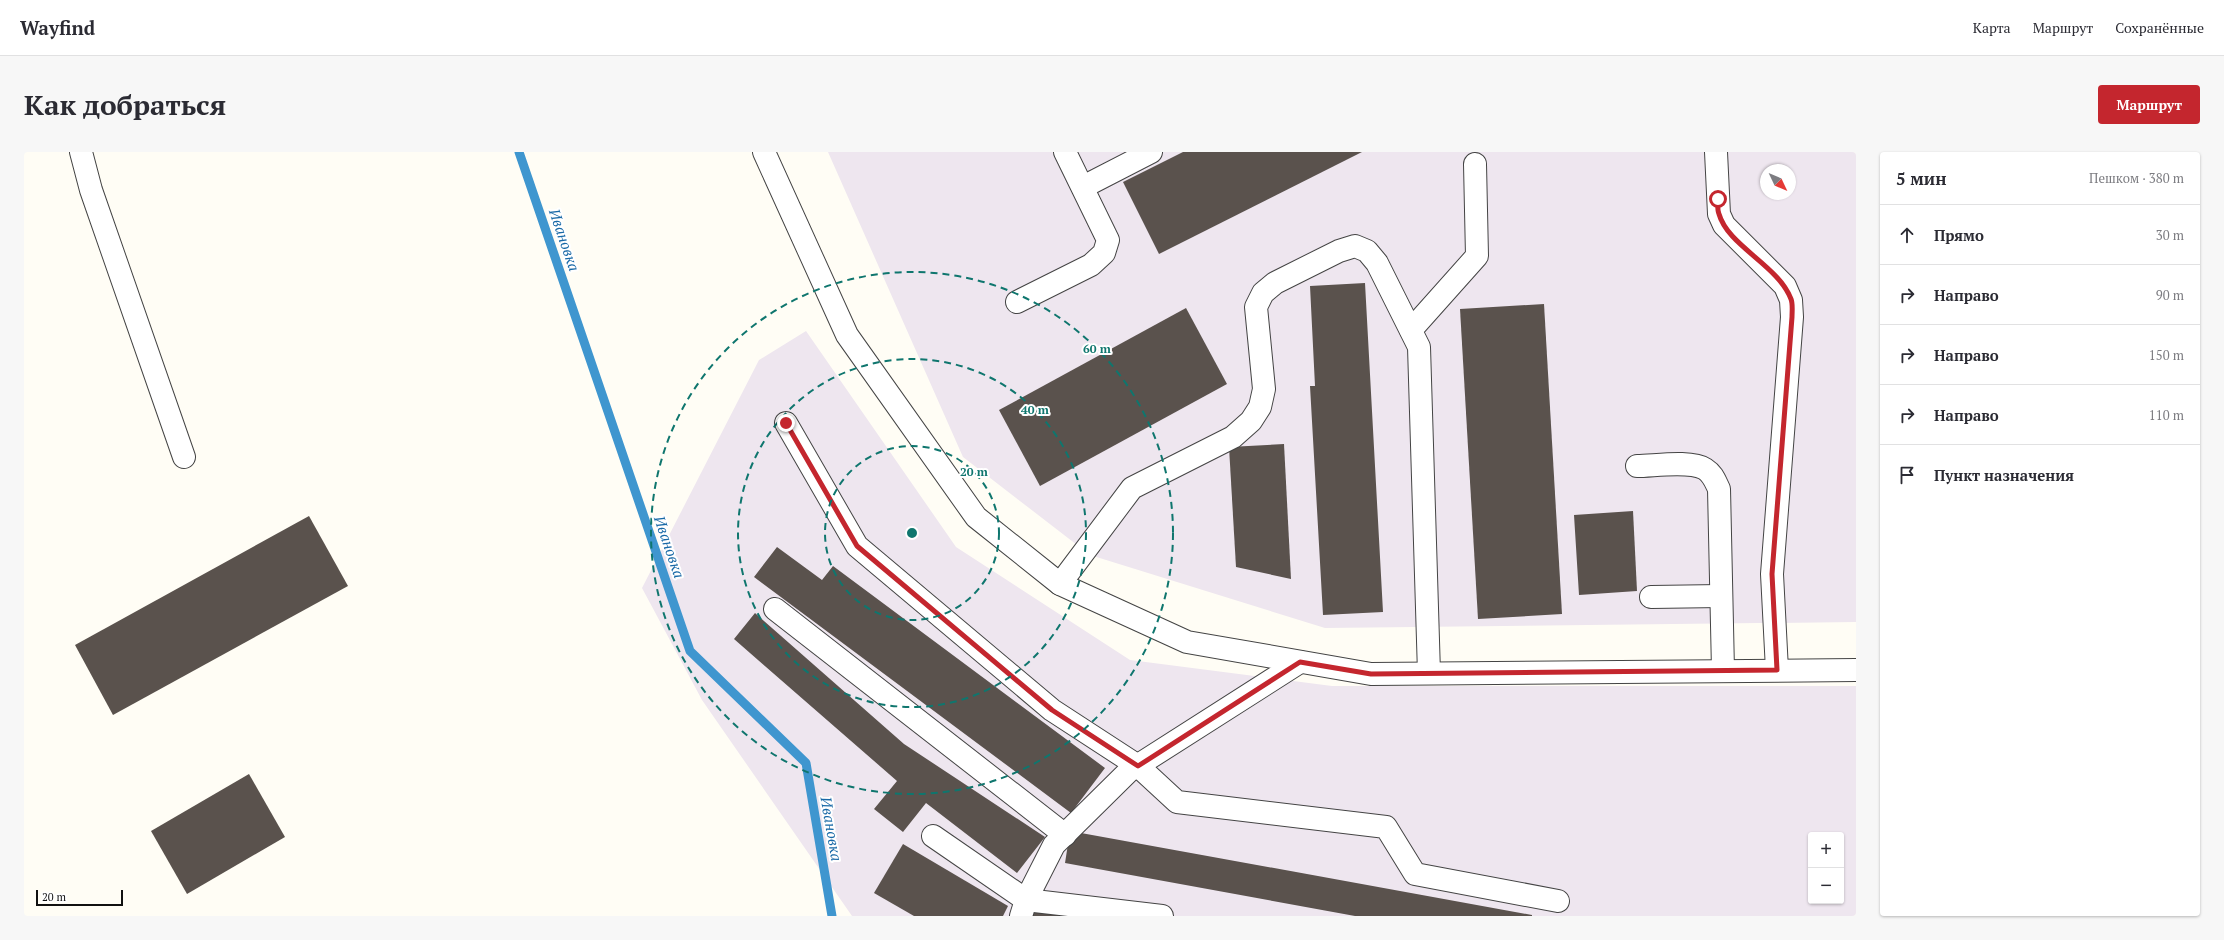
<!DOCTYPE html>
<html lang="ru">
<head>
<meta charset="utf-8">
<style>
	:root { --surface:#fff; --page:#f7f7f7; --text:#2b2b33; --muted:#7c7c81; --line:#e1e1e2; --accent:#c4262e }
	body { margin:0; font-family:"PT Serif",serif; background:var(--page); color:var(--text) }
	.controls { position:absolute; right:12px; bottom:12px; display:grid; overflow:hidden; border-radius:4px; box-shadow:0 1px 3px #0004 }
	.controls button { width:36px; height:36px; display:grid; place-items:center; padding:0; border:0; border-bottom:1px solid var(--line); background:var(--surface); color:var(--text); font:20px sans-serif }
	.compass { position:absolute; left:1736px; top:12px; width:36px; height:36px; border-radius:50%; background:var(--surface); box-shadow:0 1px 3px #0004; rotate:134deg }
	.scale { position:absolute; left:12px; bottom:10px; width:87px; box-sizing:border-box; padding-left:4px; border:2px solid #111; border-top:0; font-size:11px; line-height:14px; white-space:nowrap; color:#111; -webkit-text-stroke:3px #fff; paint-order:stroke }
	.stop { position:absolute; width:12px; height:12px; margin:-9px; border:3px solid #c4262e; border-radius:50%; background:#fff }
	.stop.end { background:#c4262e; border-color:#fff; box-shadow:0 1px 4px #0008 }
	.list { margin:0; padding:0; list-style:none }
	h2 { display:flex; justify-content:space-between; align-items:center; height:52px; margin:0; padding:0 16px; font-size:17px }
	h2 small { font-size:13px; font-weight:400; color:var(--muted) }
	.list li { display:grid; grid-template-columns:26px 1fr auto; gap:12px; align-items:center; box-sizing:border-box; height:60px; padding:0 16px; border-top:1px solid var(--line) }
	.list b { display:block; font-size:15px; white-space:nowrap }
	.list em { font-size:13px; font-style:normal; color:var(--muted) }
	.icon { flex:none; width:22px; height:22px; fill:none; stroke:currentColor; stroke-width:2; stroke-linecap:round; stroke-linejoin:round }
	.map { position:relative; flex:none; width:1832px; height:764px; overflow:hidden; border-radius:4px }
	header { display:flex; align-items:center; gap:24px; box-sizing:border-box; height:56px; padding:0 20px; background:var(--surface); border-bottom:1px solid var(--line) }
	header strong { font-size:19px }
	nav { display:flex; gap:22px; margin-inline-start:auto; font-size:14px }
	.intro { display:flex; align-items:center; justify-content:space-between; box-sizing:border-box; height:96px; padding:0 24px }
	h1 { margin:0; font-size:28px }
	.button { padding:10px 18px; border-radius:4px; background:var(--accent); color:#fff; font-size:14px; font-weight:700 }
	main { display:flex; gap:24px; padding:0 24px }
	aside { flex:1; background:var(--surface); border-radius:4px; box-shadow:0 1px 3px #0004 }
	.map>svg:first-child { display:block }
	.industrial { fill:#eee6ef; fill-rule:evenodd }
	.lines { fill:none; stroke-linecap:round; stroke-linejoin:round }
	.stream { stroke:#3f96cf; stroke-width:9 }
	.building { fill:#5a524d }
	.minor-casing { stroke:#444; stroke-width:24 }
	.minor { stroke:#fff; stroke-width:22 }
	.route { stroke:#c4262e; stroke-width:5 }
	.ring { fill:none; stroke:#0f766e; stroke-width:2; stroke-dasharray:7 5 }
	.labels { text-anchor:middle; stroke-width:4; stroke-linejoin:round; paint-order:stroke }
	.water-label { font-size:15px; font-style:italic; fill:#1768a6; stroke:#fff }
	.centre { fill:#0f766e; stroke:#fff; stroke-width:2 }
	.ring-label { font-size:12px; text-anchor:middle; font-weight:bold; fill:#0f766e; stroke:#fff; stroke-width:4; stroke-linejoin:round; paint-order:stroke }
</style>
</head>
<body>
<header>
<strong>Wayfind</strong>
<nav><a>Карта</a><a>Маршрут</a><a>Сохранённые</a></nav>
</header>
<div class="intro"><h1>Как добраться</h1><a class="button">Маршрут</a></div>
<main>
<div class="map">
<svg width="1832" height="764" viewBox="0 0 1832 764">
	<rect width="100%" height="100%" fill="#fffdf5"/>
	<g class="industrial">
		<path d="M804,0H1832V470L1301,476L1066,403L939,305ZM1742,18H1766V42H1742Z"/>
		<path d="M782,179L932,395L1106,508L1308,534H1832V764H828L678,548L618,436L735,208ZM1787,683H1817V749H1787Z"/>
	</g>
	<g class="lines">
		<polyline class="stream" points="495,0 666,499 782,611 808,764"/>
	</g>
	<g class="building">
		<polygon points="1159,0 1338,0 1135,102 1099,30"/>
		<polygon points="1341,131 1359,460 1299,463 1286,234 1291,234 1286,134"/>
		<polygon points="1520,152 1538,462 1454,467 1436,157"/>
		<polygon points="1162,156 1203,232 1016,334 975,258"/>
		<polygon points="1260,292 1267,427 1212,415 1205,295"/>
		<polygon points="1609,359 1613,439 1555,443 1550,363"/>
		<polygon points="285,364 324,434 89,563 51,493"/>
		<polygon points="753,395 798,428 809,414 1081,616 1047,661 730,425"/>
		<polygon points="731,461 880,592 1021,685 993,721 902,651 879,680 850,657 873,629 710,487"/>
		<polygon points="225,622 261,685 163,742 127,679"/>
		<polygon points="1046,679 1508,763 1508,764 1331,764 1041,711"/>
		<polygon points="879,692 984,754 979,764 890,764 850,741"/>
		<polygon points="1009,757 1051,764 1008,764"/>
	</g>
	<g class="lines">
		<g class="minor-casing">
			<g id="minor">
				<polyline points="57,0 67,38 160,305"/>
				<polyline points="740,0 823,183 952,365 1036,432 1163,490 1347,522 1832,518"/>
				<polyline points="1692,0 1695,62 1700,73 1761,134 1767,148 1768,165 1748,422 1753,518"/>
				<polyline points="1059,35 1127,0"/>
				<polyline points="993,150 1067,113 1080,101 1084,88 1041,0"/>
				<polyline points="1387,178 1453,104 1451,12"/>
				<polyline points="762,271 833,394 1028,558 1114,614 1153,650 1362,675 1391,722 1534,749"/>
				<path d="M1613,314C1630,314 1667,308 1681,317C1689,322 1691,329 1695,337L1699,518"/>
				<polyline points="1036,432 1108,336 1209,285 1227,269 1236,255 1240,237 1232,155 1239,141 1251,131 1315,99 1331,94 1343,99 1353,111 1395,195 1405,521"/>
				<polyline points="1627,445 1697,444"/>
				<polyline points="751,457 1041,683"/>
				<polyline points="909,684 1002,748 1138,764"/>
				<polyline points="997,764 1002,748 1030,693 1105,619 1276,510"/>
			</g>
		</g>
		<use href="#minor" class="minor"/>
	</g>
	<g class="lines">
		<path class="route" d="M762,271L833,394L1028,558L1114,614L1276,510L1347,522L1753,518L1748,422L1768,165C1768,159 1769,152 1767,147C1754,113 1704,94 1695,62C1693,58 1694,52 1694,47"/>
	</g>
	<g class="ring">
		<circle cx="888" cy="381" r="87"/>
		<circle cx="888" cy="381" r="174"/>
		<circle cx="888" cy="381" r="261"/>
	</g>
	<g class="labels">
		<g class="water-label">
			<text transform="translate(540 88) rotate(71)" y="5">Ивановка</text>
			<text transform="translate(645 395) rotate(71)" y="5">Ивановка</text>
			<text transform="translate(807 677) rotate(80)" y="5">Ивановка</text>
		</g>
	</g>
	<circle cx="888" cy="381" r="6" class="centre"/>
	<g class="ring-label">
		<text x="1073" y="201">60 m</text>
		<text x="1011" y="262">40 m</text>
		<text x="950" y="324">20 m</text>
	</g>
</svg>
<div class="controls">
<button>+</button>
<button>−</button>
</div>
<svg class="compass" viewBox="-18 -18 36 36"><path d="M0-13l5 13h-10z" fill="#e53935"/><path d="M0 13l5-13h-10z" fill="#7c7c81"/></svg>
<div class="scale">20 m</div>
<div class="stop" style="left:1694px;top:47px"></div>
<div class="stop end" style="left:762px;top:271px"></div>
</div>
<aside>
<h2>5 мин<small>Пешком · 380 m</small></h2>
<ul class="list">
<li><svg class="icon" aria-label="ahead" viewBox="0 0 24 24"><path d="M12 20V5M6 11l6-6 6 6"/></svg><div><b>Прямо</b></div><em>30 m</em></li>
<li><svg class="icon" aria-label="right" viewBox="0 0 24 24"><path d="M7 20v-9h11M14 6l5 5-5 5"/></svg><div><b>Направо</b></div><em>90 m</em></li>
<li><svg class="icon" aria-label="right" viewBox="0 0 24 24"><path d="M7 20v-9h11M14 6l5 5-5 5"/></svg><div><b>Направо</b></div><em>150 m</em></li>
<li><svg class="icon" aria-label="right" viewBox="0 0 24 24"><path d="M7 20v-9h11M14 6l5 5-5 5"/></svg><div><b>Направо</b></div><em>110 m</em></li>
<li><svg class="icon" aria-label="arrive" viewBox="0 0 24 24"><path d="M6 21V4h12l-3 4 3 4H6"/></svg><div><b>Пункт назначения</b></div></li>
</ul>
</aside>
</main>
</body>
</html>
